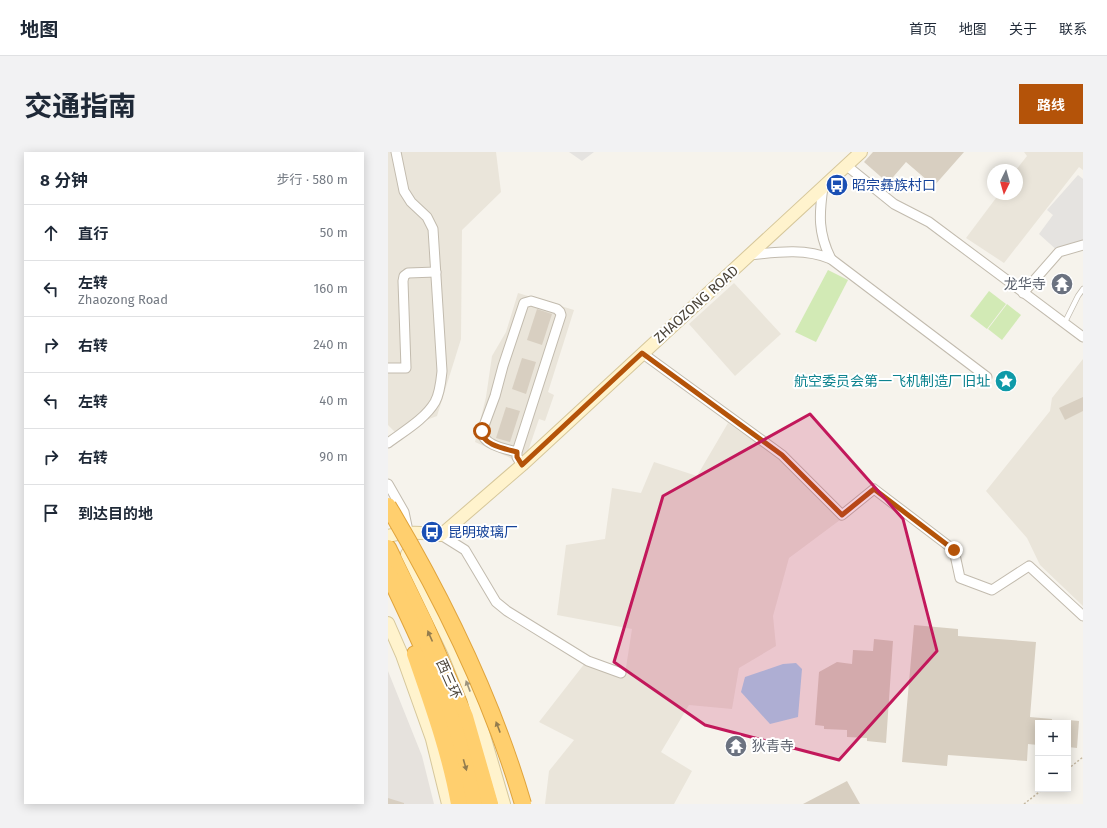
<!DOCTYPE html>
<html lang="zh">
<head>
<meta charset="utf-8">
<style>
	:root { --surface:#fff; --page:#f2f2f3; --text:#1f2937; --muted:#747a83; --line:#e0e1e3; --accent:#b45309 }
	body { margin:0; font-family:"Fira Sans","Noto Sans SC",sans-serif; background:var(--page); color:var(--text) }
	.controls { position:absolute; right:12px; bottom:12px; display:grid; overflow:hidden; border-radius:0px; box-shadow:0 2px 10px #0003 }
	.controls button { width:36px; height:36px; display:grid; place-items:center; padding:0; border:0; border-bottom:1px solid var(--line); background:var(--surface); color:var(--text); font:20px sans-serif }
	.compass { position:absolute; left:599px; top:12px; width:36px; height:36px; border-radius:50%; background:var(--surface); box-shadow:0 2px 10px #0003; rotate:185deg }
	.stop { position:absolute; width:12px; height:12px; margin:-9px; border:3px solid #b45309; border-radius:50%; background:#fff }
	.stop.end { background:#b45309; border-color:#fff; box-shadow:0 1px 4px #0008 }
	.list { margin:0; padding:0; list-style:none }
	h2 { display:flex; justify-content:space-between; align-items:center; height:52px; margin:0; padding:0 16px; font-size:17px }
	h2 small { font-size:13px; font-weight:400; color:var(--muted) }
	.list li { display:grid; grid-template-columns:26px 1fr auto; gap:12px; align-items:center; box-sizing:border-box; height:56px; padding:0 16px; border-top:1px solid var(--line) }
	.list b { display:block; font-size:15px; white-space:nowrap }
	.list p { margin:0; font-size:13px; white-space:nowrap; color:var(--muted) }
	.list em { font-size:13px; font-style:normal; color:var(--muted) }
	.icon { flex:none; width:22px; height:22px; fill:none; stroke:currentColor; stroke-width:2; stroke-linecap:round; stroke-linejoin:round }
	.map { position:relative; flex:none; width:695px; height:652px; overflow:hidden; border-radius:0px }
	header { display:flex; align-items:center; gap:24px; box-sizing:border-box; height:56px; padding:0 20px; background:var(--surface); border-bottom:1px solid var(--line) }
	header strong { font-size:19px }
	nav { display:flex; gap:22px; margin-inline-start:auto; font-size:14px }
	.intro { display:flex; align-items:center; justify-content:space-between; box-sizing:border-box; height:96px; padding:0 24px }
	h1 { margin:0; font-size:28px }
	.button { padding:10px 18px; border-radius:0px; background:var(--accent); color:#fff; font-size:14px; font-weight:700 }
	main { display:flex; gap:24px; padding:0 24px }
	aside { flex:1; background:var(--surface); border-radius:0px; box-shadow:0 2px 10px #0003 }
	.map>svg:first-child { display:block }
	.residential { fill:#eae5da }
	.industrial { fill:#e6e2dd }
	.green { fill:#d2eab5 }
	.parking { fill:#e5e3e0 }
	.water { fill:#a9d4f2 }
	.building { fill:#d8cfc1 }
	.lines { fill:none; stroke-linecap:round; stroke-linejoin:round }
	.lane-casing { stroke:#c2bbae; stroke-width:6 }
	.street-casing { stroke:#c2bbae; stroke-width:11 }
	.secondary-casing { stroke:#d6c79b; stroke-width:14 }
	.highway-casing { stroke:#e0a43c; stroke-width:18 }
	.path { stroke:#c4b79f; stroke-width:1.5; stroke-dasharray:2 2; stroke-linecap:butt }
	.lane { stroke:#fff; stroke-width:4.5 }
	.street { stroke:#fff; stroke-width:9 }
	.secondary { stroke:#fff3cd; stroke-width:12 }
	.highway { stroke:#ffcf6e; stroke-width:16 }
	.highway-bridge-casing { stroke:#e0a43c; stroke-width:18; stroke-linecap:butt }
	.highway-bridge { stroke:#ffcf6e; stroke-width:16 }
	.oneway { fill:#937c4e }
	.oneway2 { fill:#9c937c }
	.route { stroke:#b45309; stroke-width:5 }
	.marked { fill:#c2185b; fill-opacity:0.2; stroke:#c2185b; stroke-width:3; stroke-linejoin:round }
	.labels { text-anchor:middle; stroke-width:4; stroke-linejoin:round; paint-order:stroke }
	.transit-label { font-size:14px; fill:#164399; stroke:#fff; text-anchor:start }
	.worship-label { font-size:14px; fill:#5b616d; stroke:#fff; text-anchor:end }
	.street-label { font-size:14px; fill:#4b4439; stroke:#fff }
	.culture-label { font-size:14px; fill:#0d838f; stroke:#fff; text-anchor:end }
</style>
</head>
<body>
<header>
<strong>地图</strong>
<nav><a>首页</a><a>地图</a><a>关于</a><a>联系</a></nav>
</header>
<div class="intro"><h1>交通指南</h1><a class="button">路线</a></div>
<main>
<aside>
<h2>8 分钟<small>步行 · 580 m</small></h2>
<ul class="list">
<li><svg class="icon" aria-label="ahead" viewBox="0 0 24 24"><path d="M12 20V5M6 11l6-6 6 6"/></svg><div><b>直行</b></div><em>50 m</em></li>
<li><svg class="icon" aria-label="left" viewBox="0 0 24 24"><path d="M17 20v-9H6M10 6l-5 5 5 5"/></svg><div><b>左转</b><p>Zhaozong Road</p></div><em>160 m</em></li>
<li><svg class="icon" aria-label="right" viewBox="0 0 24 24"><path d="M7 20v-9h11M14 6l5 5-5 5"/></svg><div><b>右转</b></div><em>240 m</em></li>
<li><svg class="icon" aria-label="left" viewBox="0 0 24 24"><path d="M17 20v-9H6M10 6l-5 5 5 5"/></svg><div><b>左转</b></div><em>40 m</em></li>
<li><svg class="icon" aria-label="right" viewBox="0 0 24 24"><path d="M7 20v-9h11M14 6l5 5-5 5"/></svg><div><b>右转</b></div><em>90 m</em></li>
<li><svg class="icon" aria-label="arrive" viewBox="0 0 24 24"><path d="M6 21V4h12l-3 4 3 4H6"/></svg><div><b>到达目的地</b></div></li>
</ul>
</aside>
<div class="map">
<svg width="695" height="652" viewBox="0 0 695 652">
	<rect width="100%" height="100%" fill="#f6f3ec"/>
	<g class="residential">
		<polygon points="0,0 108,0 113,40 74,78 73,187 49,264 7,280 0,273"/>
		<polygon points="636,0 695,0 695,18 691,15 616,111 578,86 611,42 629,42 628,18 639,4"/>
		<polygon points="346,131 393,182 347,224 301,172"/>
		<polygon points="130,141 186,158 160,240 166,243 157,269 151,267 140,299 129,309 87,290 98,245 104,204 118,180"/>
		<polygon points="695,207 695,454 652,413 639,386 598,339 662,259 664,246"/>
		<polygon points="340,271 389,305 452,368 401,406 385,464 388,494 351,516 344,557 301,553 273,600 304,619 286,652 157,652 161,619 186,588 151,570 197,511 237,522 244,477 169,463 178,393 217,387 224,336 253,341 266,310 309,324"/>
	</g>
	<polygon class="industrial" points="0,519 34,604 46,652 0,652"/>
	<g class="green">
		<polygon points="440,118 460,128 428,190 407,180"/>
		<polygon points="601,139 618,152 599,177 582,164"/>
		<polygon points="619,152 633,163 614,188 600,177"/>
	</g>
	<g class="parking">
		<polygon points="181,0 206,0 194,9"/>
		<polygon points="690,23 695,27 695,93 671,100 651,82 665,63 659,58"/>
	</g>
	<polygon class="water" points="408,511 414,517 410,565 382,572 353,540 357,525 395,512"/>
	<g class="building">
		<polygon points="485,0 576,0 546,34 518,10 500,31 476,10"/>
		<polygon points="149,157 164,162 154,193 139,188"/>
		<polygon points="134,206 148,210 138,242 124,237"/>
		<polygon points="695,245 695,259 677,268 671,256"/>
		<polygon points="118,255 132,259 122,290 108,286"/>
		<polygon points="526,473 570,477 570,484 648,490 642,565 664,567 664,571 650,571 650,593 640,592 639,609 560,603 559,614 514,610"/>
		<polygon points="486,487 505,489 498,591 479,589 479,586 459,585 459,578 436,577 436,574 427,573 431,520 449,510 464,512 465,498 485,499"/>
		<polygon points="680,568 691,569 689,596 680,595"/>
		<polygon points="459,629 472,652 415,652"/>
		<polygon points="0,646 16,651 16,652 0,652"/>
	</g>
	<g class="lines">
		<g class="lane-casing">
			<polyline id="lane" points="676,172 690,144 695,137"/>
		</g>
		<g class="street-casing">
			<g id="street">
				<polyline points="459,14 506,52 541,70 695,185"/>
				<path d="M361,103C389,100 417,96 443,107C430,81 431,63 435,35"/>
				<polyline points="443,107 599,225"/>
				<polyline points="635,141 671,100 695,93"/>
				<polyline points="254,201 394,303 454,363 486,337 566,398 572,426 604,438 641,414 695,464"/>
				<polyline points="0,216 18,216 15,129 16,124 20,121 48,120"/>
				<path d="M0,291C16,279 37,267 47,250C52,241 53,229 54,219L45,77L39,65L23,50L16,39L8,0"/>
				<path d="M129,300C118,297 94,293 94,279L107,244L115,214L136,151L143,149L169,157L172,160L173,163L129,300V305L134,313"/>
				<polyline points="0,332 16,360 20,379"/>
				<polyline points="53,383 77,398 108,450 119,459 200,509 233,521"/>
			</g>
		</g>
		<g class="secondary-casing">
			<g id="secondary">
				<path d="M0,384C18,379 35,380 53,383L134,313L473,0"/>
				<polyline points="19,402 66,499 85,546 116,652"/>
				<polyline points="0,471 14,503 44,587 60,652"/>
			</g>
		</g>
		<g class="highway-casing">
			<g id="highway">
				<polyline points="0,396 36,470 77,565 102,652"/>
				<path d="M0,421C23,470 47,519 64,569C73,596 80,624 86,652"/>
				<path d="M27,502C44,551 62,601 71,652"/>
			</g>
		</g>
		<g class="path">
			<polyline points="680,617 695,605"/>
			<polyline points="636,652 655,637"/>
		</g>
		<use href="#lane" class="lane"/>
		<use href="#street" class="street"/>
		<use href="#secondary" class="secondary"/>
		<use href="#highway" class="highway"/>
		<g class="highway-bridge-casing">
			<path id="highway-bridge" d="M0,354C56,448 104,546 135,652"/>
		</g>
		<use href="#highway-bridge" class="highway-bridge"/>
	</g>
	<defs><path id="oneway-solid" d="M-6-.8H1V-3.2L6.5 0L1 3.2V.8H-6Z"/></defs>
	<g class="oneway">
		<use href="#oneway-solid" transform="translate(42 484) rotate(-114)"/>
		<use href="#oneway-solid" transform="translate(110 575) rotate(-111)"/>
		<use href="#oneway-solid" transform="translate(77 613) rotate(74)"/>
	</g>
	<use class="oneway2" href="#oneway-solid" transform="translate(80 534) rotate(-111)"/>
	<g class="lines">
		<path class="route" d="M94,279C93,293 118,297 129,300V305L134,313L254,201L394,303L454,363L486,337L566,398"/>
	</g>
	<path class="marked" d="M422,262L515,367L549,499L451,608L317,573L226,510L275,344Z"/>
	<defs>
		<g id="bus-disc" transform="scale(1.15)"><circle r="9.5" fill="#1a4fb4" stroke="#fff"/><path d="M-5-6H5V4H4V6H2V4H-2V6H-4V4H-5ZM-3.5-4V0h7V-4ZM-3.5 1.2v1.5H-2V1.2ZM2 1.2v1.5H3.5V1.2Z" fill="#fff"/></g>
		<g id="temple-disc" transform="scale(1.15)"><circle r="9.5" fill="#6b7280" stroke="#fff"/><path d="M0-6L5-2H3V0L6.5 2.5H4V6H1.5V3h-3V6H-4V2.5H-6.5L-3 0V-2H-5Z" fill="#fff"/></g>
		<g id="sight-disc" transform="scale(1.15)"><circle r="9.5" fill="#0f9aa8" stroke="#fff"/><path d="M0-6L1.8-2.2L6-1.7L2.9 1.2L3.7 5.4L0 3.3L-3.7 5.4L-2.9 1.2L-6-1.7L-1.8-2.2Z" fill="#fff"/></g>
	</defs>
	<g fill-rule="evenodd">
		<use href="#bus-disc" x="449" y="33"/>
		<use href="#temple-disc" x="674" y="132"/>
		<use href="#sight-disc" x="618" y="229"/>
		<use href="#bus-disc" x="44" y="380"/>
		<use href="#temple-disc" x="348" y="594"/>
	</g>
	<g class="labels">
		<g class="transit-label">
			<text x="464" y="38">昭宗彝族村口</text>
			<text x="60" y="385">昆明玻璃厂</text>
		</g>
		<g class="worship-label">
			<text x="658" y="137">龙华寺</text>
			<text x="364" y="599" text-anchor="start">狄青寺</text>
		</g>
		<g class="street-label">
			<text transform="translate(308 152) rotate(-42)" y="5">ZHAOZONG ROAD</text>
			<text transform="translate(61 527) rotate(66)" y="5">西三环</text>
		</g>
		<g class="culture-label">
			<text x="602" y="234">航空委员会第一飞机制造厂旧址</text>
		</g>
	</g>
</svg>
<div class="controls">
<button>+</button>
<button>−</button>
</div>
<svg class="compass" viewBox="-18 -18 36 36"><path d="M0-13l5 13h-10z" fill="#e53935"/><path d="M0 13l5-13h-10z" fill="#747a83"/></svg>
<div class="stop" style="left:94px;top:279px"></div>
<div class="stop end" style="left:566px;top:398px"></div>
</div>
</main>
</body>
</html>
